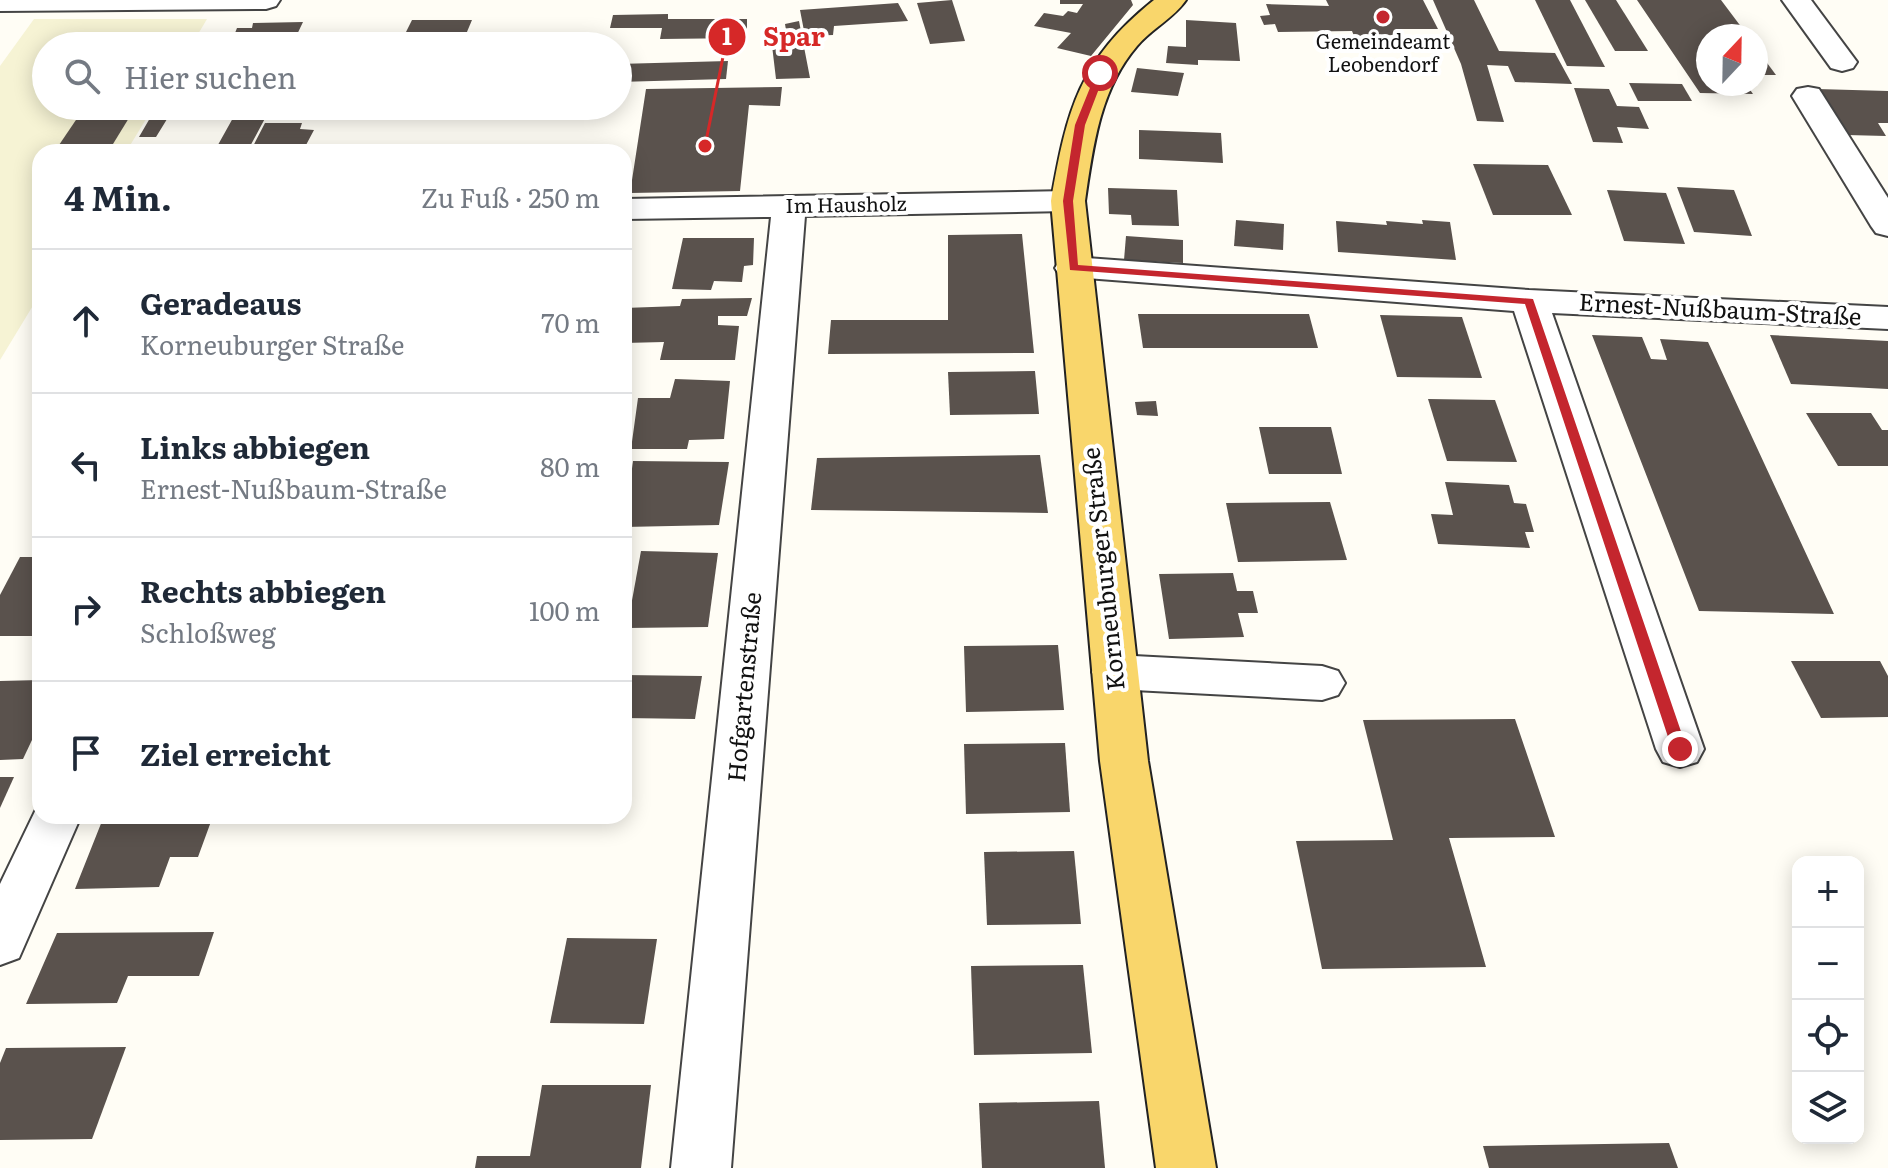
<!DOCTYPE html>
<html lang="de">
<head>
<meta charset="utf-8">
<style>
	:root { --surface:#fff; --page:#f2f2f3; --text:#1f2937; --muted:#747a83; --line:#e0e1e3 }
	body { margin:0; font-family:Literata,serif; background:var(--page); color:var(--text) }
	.controls { position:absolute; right:24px; bottom:24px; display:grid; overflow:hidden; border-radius:16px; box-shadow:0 4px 20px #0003 }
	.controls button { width:72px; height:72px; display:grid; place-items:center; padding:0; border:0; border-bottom:2px solid var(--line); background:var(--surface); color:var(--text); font:40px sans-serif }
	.compass { position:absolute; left:1696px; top:24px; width:72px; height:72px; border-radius:50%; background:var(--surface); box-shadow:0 4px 20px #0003; rotate:22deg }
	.stop { position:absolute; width:24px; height:24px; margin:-18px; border:6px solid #c4262e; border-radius:50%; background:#fff }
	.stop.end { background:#c4262e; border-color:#fff; box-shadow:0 2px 8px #0008 }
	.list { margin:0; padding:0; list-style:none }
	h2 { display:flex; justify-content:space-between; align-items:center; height:104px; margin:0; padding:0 32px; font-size:34px }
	h2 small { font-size:26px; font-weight:400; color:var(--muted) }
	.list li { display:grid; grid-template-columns:52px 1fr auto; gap:24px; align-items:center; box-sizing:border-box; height:144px; padding:0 32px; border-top:2px solid var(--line) }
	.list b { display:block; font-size:30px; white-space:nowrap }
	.list p { margin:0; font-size:26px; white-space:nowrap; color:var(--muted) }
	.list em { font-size:26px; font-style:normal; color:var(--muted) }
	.icon { flex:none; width:44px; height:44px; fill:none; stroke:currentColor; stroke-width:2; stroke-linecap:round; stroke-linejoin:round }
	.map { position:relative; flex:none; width:1888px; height:1168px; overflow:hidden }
	.search { position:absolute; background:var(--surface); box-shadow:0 4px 20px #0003; left:32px; top:32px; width:600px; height:88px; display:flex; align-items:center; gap:20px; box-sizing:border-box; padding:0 28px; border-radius:44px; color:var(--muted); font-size:30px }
	.panel { position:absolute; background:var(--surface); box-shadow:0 4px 20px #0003; left:32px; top:144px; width:600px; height:680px; border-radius:24px }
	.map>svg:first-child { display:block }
	.farmland { fill:#f6f3d4 }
	.building { fill:#5a524d }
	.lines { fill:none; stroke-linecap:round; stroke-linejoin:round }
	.minor-casing { stroke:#444; stroke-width:4 }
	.major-casing { stroke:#222; stroke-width:4 }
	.minor { fill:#fff; fill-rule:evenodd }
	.major { fill:#f9d66b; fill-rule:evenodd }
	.route { fill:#c4262e }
	.poi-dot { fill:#c4262e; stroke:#fff; stroke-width:3 }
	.labels { text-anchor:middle; stroke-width:8; stroke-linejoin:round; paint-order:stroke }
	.far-poi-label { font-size:20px; fill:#111; stroke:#fff }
	.far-street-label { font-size:20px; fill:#111; stroke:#fff }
	.street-label { font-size:24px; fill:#111; stroke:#fff }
	.leader { fill:none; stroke:#d62828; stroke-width:3 }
	.callout-dot { fill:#d62828; stroke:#fff; stroke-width:3 }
	.mark-label { font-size:24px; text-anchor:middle; font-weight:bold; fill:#fff }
	.callout-label { font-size:26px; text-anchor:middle; font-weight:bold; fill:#d62828; stroke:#fff; stroke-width:8; stroke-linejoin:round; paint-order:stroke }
</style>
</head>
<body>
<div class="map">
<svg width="1888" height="1168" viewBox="0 0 1888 1168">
	<rect width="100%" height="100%" fill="#fffdf5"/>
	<polygon class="farmland" points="34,19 207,19 191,46 46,46 46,106 154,106 126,152 40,152 40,294 0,360 0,66"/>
	<g class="building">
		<polygon points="952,0 965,41 930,44 917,3"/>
		<polygon points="1060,0 1131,0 1133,5 1091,56 1057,48 1071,33 1034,26 1044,13 1063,16 1068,11 1077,13 1083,4 1060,4"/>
		<polygon points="1326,0 1423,0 1438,29 1396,29 1398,35 1354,36 1352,31 1278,32 1275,24 1264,25 1260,16 1270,15 1266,4 1329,6"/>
		<polygon points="1433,0 1474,0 1499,51 1555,53 1572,84 1515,82 1508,66 1487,65 1504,122 1477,121 1461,64"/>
		<polygon points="1535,0 1570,0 1605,67 1567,66"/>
		<polygon points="1585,0 1616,0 1648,51 1615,51"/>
		<polygon points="1637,0 1721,0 1748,36 1708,36 1708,84 1746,84 1753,94 1700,93"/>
		<polygon points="898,3 908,21 834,26 833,35 805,36 800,10"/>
		<polygon points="668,14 668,19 747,19 747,38 660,39 662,28 610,28 613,15"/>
		<polygon points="412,20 472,20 461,46 399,46"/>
		<polygon points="1186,20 1236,23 1240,61 1198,60 1198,65 1166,63 1168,46 1186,47"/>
		<polygon points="799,21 810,78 776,79 771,37 787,36 785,24"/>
		<polygon points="303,22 293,43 243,44 246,39 233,38 237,28 252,28 253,23"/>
		<polygon points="1756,48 1776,75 1756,75"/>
		<polygon points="728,61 726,79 618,82 618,64"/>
		<polygon points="1137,68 1184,73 1178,96 1131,92"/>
		<polygon points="1629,83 1682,84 1692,101 1638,101"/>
		<polygon points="782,87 780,106 749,105 740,191 630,193 646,89"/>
		<polygon points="1574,88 1609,89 1617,106 1639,107 1649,129 1617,127 1623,143 1593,142"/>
		<polygon points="1817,89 1888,91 1888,123 1878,123 1886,136 1847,135"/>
		<polygon points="157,106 253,106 252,109 270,109 247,152 214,152 238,109 172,111 156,137 139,137"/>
		<polygon points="132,113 113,144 59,145 80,114"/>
		<polygon points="265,123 302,123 300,129 314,130 306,145 292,145 289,152 250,152"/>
		<polygon points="1139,130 1221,133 1223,163 1139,159"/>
		<polygon points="1473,164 1548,165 1572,215 1493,215"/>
		<polygon points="1677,187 1734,190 1752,236 1694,232"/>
		<polygon points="1108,188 1177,190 1179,226 1132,225 1131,215 1109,214"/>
		<polygon points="1607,190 1666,193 1685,244 1624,241"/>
		<polygon points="1236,220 1284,224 1283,250 1234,246"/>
		<polygon points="1422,220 1450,222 1456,260 1338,252 1336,221 1387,225 1386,221 1423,224"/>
		<polygon points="1022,234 1034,353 828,354 831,320 948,320 948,235"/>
		<polygon points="1126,236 1183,240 1183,263 1124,260"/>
		<polygon points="683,238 754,238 753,265 744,266 742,282 714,281 711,290 672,289"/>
		<polygon points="752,298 747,316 718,316 718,325 739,326 735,360 660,360 664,342 624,343 624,308 680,306 682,299"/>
		<polygon points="1138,314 1309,314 1318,348 1143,348"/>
		<polygon points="1380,315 1462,317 1482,378 1397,377"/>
		<polygon points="1592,335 1642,337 1651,359 1667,360 1660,339 1708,342 1834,614 1699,611"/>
		<polygon points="1770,335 1888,341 1888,389 1791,384"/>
		<polygon points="1035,371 1039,414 950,415 948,372"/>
		<polygon points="675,379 730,381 724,439 689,440 687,449 631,449 638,398 670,398"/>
		<polygon points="1428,399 1495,400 1517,462 1447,461"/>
		<polygon points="1156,401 1158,416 1137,415 1135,402"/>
		<polygon points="1806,413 1871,413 1882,430 1888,430 1888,466 1838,466"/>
		<polygon points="1259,427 1331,427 1342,474 1269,474"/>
		<polygon points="1040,455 1048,513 811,510 817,458"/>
		<polygon points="633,461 729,462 719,525 624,527"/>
		<polygon points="1445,482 1509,485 1514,503 1526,504 1534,532 1525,532 1530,548 1438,544 1431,514 1453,515"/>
		<polygon points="1330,502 1347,560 1238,562 1226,503"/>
		<polygon points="641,551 718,553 708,627 627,628"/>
		<polygon points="20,557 40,557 40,636 0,636 0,595"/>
		<polygon points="1233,573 1237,591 1253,591 1258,613 1238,613 1244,637 1169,639 1159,574"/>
		<polygon points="1058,645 1064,710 966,712 964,646"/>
		<polygon points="1791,661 1880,661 1888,676 1888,717 1821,718"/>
		<polygon points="624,675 702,676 695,719 624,718"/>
		<polygon points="40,680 40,723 23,759 0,760 0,681"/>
		<polygon points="1515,719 1555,837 1449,838 1486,967 1322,969 1296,841 1393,840 1363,720"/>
		<polygon points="1065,743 1070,812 966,814 964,744"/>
		<polygon points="0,777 14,777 0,808"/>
		<polygon points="104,816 213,816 198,857 170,857 159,887 75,889"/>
		<polygon points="1074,851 1081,924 987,925 984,852"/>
		<polygon points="214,932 199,976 128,976 117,1003 26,1004 57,933"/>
		<polygon points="567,938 657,939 644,1024 550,1023"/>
		<polygon points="1083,965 1092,1053 974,1055 971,966"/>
		<polygon points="126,1047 92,1139 0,1140 0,1063 6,1048"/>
		<polygon points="542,1085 651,1085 641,1168 475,1168 477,1156 530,1156"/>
		<polygon points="1099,1101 1105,1168 982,1168 979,1103"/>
		<polygon points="1669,1143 1678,1168 1489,1168 1483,1146"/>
	</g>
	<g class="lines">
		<g class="minor-casing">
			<g id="minor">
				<polygon points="0,0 280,0 276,6 266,9 0,11"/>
				<polygon points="1782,0 1811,0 1857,62 1853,68 1842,71 1831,68"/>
				<polygon points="1808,87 1819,89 1888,198 1888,236 1876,233 1871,226 1792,96 1797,89"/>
				<polygon points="1068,191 1080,194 1085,201 1080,208 1068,211 805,216 731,1168 671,1168 771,217 624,219 624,199"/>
				<polygon points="1073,257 1529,290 1888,307 1888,329 1552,313 1704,749 1697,762 1680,767 1663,762 1656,749 1514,311 1060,276 1055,268 1060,260"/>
				<polygon points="1115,655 1322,666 1338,671 1345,683 1338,695 1322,700 1115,689 1099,684 1092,672 1099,660"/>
				<polygon points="40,801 40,816 81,816 19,958 0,965 0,884"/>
			</g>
		</g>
		<g class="major-casing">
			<path id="major" d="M1154,0H1186C1174,18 1151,29 1137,46C1100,89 1093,146 1085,201L1148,761L1216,1168H1156L1100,761L1051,201C1067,110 1079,60 1154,0Z"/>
		</g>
		<use href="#minor" class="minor"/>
		<use href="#major" class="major"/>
	</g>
	<polygon class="route" points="1100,70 1105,73 1085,125 1073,201 1078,265 1533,299 1687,749 1685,752 1680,754 1672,749 1525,304 1070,270 1063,201 1075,125 1096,73"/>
	<circle class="poi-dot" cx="1383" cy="17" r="8"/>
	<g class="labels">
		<g class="far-poi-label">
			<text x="1383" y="49">Gemeindeamt<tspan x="1383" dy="23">Leobendorf</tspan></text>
		</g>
		<g class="far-street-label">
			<text transform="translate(846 205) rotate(-1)" y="7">Im Hausholz</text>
		</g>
		<g class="street-label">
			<text transform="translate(1720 310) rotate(3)" y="8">Ernest-Nußbaum-Straße</text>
			<text transform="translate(1104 569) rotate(-96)" y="8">Korneuburger Straße</text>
			<text transform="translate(745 687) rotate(-85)" y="8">Hofgartenstraße</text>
		</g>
	</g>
	<path class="leader" d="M705 146L727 37"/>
	<g class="callout-dot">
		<circle cx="705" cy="146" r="8"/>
		<circle cx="727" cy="37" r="20"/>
	</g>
	<g class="mark-label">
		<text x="727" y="45">1</text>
	</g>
	<g class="callout-label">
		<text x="794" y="46">Spar</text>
	</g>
</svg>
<div class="controls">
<button>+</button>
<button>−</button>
<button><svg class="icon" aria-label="locate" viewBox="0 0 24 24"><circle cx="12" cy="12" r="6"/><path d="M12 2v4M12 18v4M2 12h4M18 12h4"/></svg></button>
<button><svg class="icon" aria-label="layers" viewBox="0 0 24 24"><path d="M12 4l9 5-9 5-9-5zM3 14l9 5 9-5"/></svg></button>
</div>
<svg class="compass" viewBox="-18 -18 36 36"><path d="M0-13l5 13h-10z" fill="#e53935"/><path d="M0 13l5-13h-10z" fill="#747a83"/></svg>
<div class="stop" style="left:1100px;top:73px"></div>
<div class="stop end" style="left:1680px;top:749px"></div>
<div class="search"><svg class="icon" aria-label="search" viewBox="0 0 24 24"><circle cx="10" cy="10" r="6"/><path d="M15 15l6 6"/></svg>Hier suchen</div>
<section class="panel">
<h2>4 Min.<small>Zu Fuß · 250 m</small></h2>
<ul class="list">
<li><svg class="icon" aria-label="ahead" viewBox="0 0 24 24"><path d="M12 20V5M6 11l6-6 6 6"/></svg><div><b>Geradeaus</b><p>Korneuburger Straße</p></div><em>70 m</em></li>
<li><svg class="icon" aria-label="left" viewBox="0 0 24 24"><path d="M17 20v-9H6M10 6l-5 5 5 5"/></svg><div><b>Links abbiegen</b><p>Ernest-Nußbaum-Straße</p></div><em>80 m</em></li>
<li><svg class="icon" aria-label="right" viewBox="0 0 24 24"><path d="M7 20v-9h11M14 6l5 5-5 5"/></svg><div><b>Rechts abbiegen</b><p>Schloßweg</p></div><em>100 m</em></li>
<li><svg class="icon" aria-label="arrive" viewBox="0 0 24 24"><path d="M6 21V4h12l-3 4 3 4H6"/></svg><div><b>Ziel erreicht</b></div></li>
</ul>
</section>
</div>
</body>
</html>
